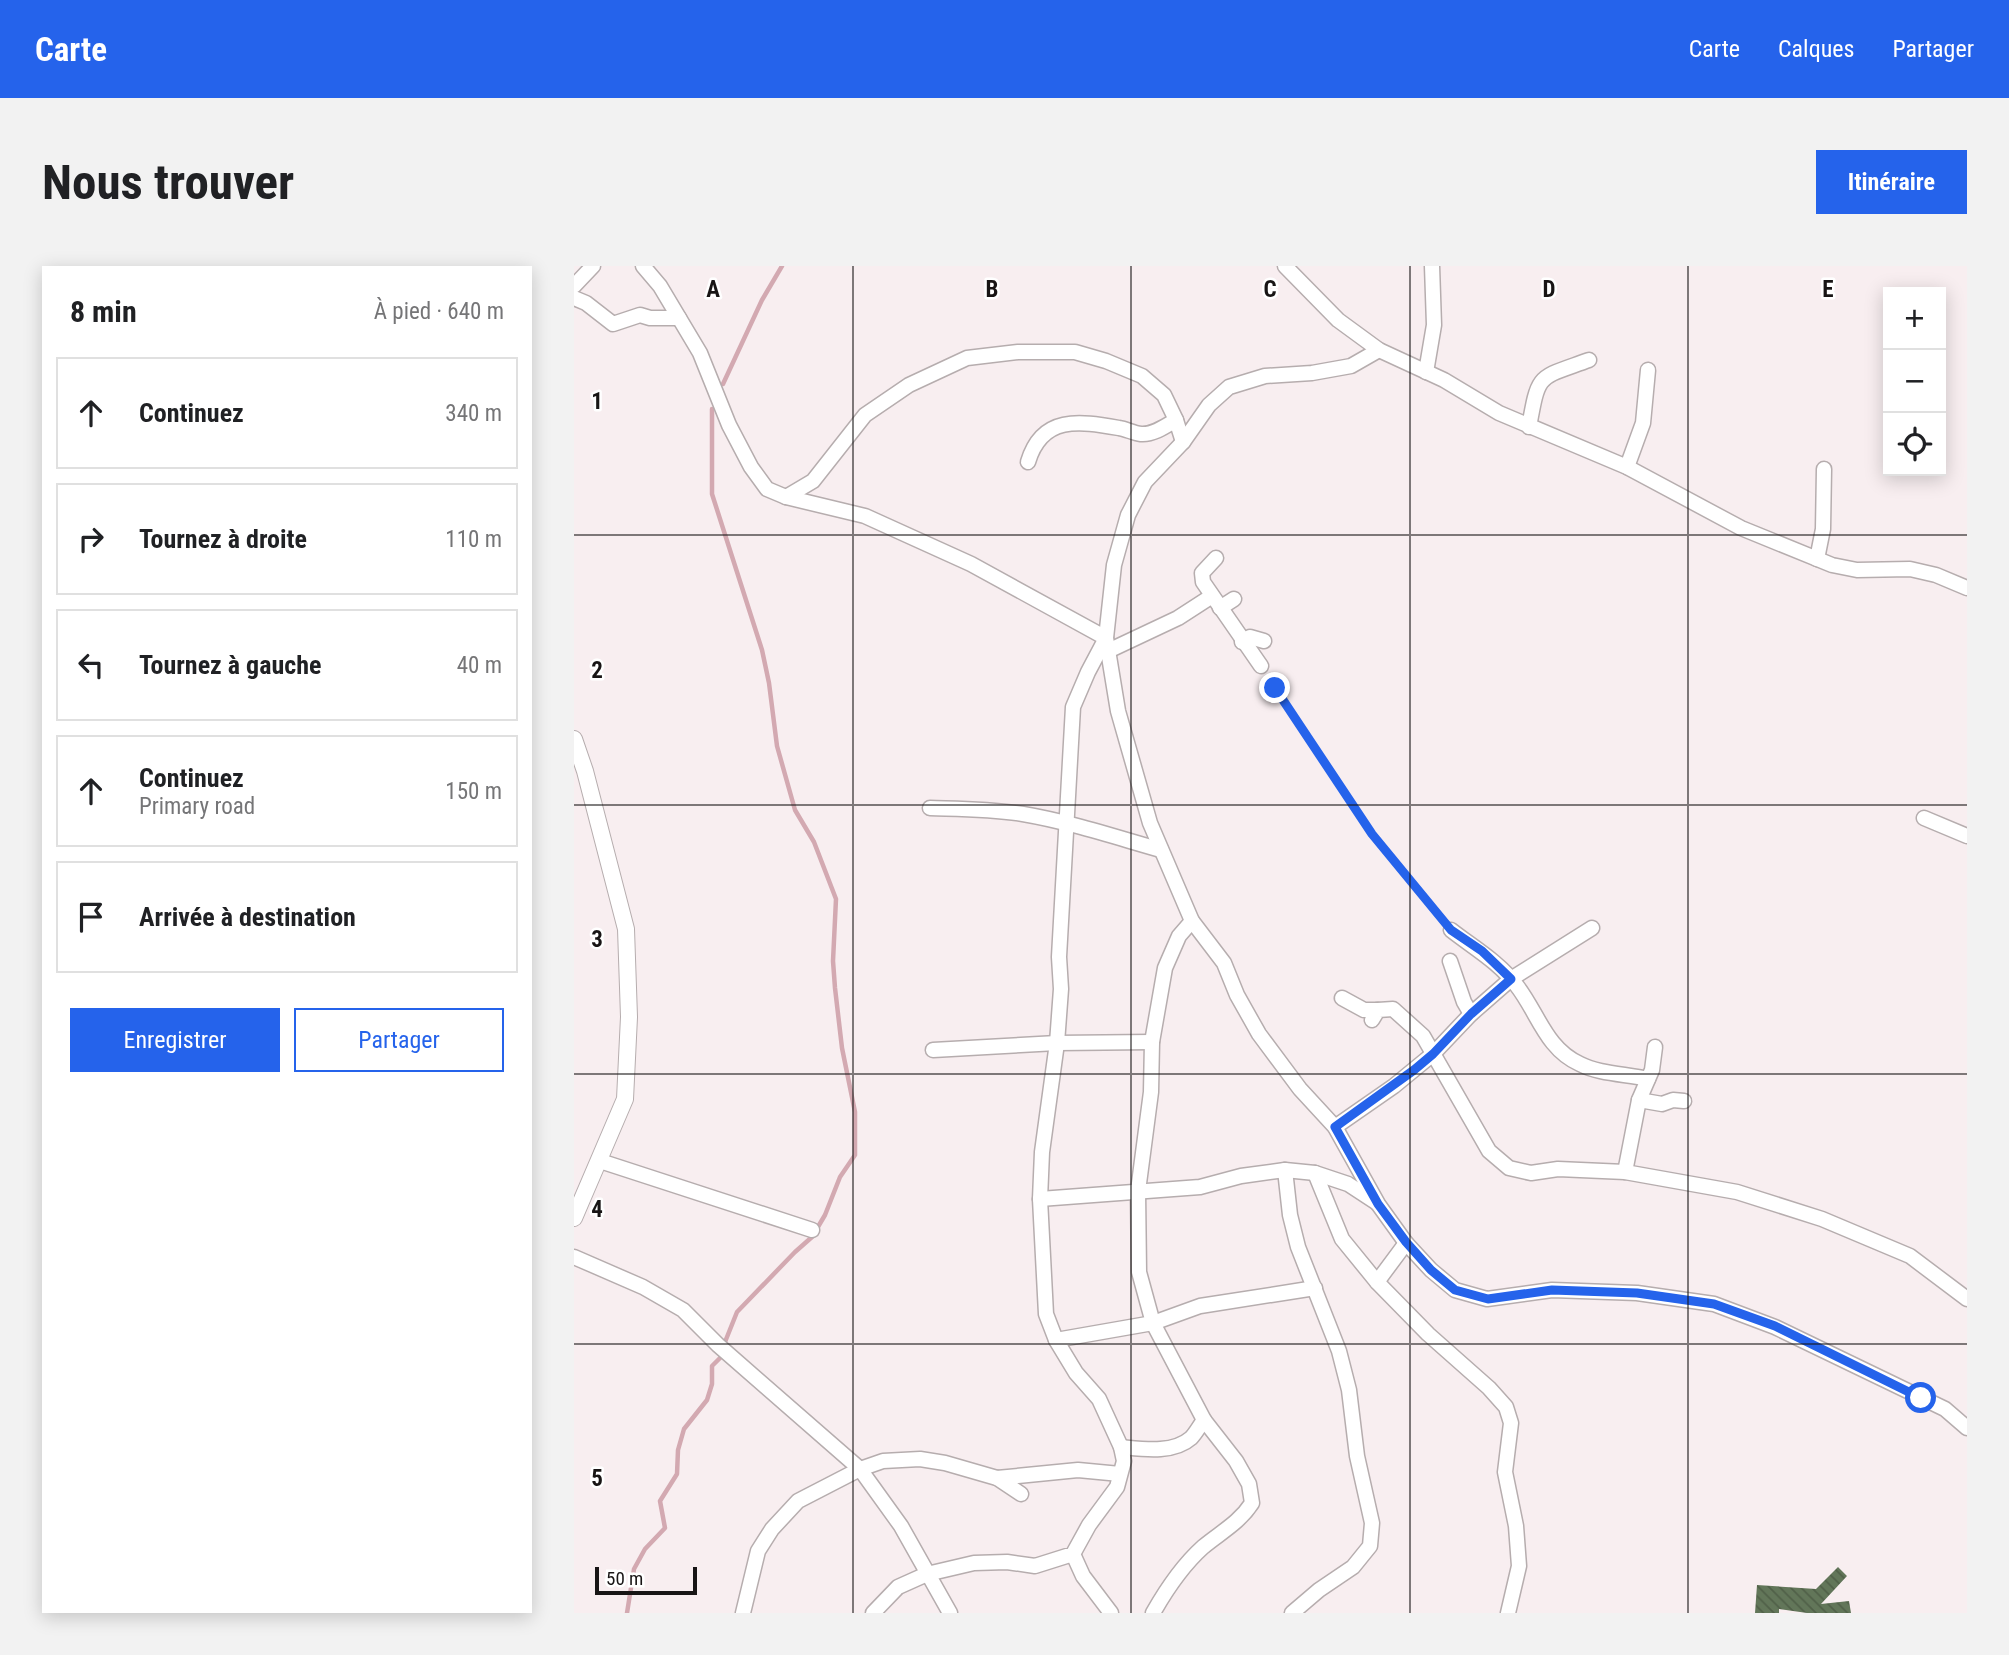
<!DOCTYPE html>
<html lang="fr">
<head>
<meta charset="utf-8">
<style>
	:root { --surface:#fff; --page:#f2f2f2; --text:#202124; --muted:#757577; --line:#e0e0e0; --accent:#2563eb }
	body { margin:0; font-family:"Roboto Condensed",sans-serif; background:var(--page); color:var(--text) }
	.controls { position:absolute; right:21px; top:21px; display:grid; overflow:hidden; border-radius:0px; box-shadow:0 4px 18px #0003 }
	.controls button { width:63px; height:63px; display:grid; place-items:center; padding:0; border:0; border-bottom:2px solid var(--line); background:var(--surface); color:var(--text); font:35px sans-serif }
	.scale { position:absolute; left:21px; bottom:18px; width:102px; box-sizing:border-box; padding-left:7px; border:4px solid #181515; border-top:0; font-size:19px; line-height:24px; white-space:nowrap; color:#181515; -webkit-text-stroke:5px #fff; paint-order:stroke }
	.stop { position:absolute; width:21px; height:21px; margin:-16px; border:5px solid #2563eb; border-radius:50%; background:#fff }
	.stop.end { background:#2563eb; border-color:#fff; box-shadow:0 2px 7px #0008 }
	.list { margin:0; padding:0; list-style:none }
	h2 { display:flex; justify-content:space-between; align-items:center; height:91px; margin:0; padding:0 28px; font-size:30px }
	h2 small { font-size:23px; font-weight:400; color:var(--muted) }
	.list li { display:grid; grid-template-columns:46px 1fr auto; gap:21px; align-items:center; box-sizing:border-box; height:112px; margin:0 14px 14px; padding:0 14px; border:2px solid var(--line); border-radius:0px }
	.list b { display:block; font-size:26px; white-space:nowrap }
	.list p { margin:0; font-size:23px; white-space:nowrap; color:var(--muted) }
	.list em { font-size:23px; font-style:normal; color:var(--muted) }
	.actions { display:flex; gap:14px; padding:21px 28px }
	.actions a { flex:1; padding:16px 0; border:2px solid var(--accent); border-radius:0px; text-align:center; font-size:24px; color:var(--accent) }
	.actions .main { background:var(--accent); color:#fff }
	.icon { flex:none; width:38px; height:38px; fill:none; stroke:currentColor; stroke-width:2; stroke-linecap:round; stroke-linejoin:round }
	.map { position:relative; flex:none; width:1393px; height:1347px; overflow:hidden; border-radius:0px }
	header { display:flex; align-items:center; gap:42px; box-sizing:border-box; height:98px; padding:0 35px; background:var(--accent); color:#fff }
	header strong { font-size:33px }
	nav { display:flex; gap:38px; margin-inline-start:auto; font-size:24px }
	.intro { display:flex; align-items:center; justify-content:space-between; box-sizing:border-box; height:168px; padding:0 42px }
	h1 { margin:0; font-size:49px }
	.button { padding:18px 32px; border-radius:0px; background:var(--accent); color:#fff; font-size:24px; font-weight:700 }
	main { display:flex; gap:42px; padding:0 42px }
	aside { flex:1; background:var(--surface); border-radius:0px; box-shadow:0 4px 18px #0003 }
	.map>svg:first-child { display:block }
	.lines { fill:none; stroke-linecap:round; stroke-linejoin:round }
	.stream { stroke:#d3a9b1; stroke-width:4.5 }
	.building { fill:url(#building-back-hatch) }
	.minor-casing { stroke:#b6adae; stroke-width:17 }
	.tertiary-casing { stroke:#b6adae; stroke-width:18 }
	.path { stroke:#b1a9aa; stroke-width:2.5; stroke-dasharray:3.5 5; stroke-linecap:butt }
	.minor { stroke:#fff; stroke-width:14 }
	.tertiary { stroke:#fff; stroke-width:16 }
	.route { stroke:#2563eb; stroke-width:9 }
	.grid { fill:none; stroke:#181515; stroke-width:2; stroke-opacity:0.55 }
	.grid-label { font-size:23px; text-anchor:middle; font-weight:bold; fill:#181515; stroke:#fff; stroke-width:5; stroke-linejoin:round; paint-order:stroke }
</style>
</head>
<body>
<header>
<strong>Carte</strong>
<nav><a>Carte</a><a>Calques</a><a>Partager</a></nav>
</header>
<div class="intro"><h1>Nous trouver</h1><a class="button">Itinéraire</a></div>
<main>
<aside>
<h2>8 min<small>À pied · 640 m</small></h2>
<ul class="list">
<li><svg class="icon" aria-label="ahead" viewBox="0 0 24 24"><path d="M12 20V5M6 11l6-6 6 6"/></svg><div><b>Continuez</b></div><em>340 m</em></li>
<li><svg class="icon" aria-label="right" viewBox="0 0 24 24"><path d="M7 20v-9h11M14 6l5 5-5 5"/></svg><div><b>Tournez à droite</b></div><em>110 m</em></li>
<li><svg class="icon" aria-label="left" viewBox="0 0 24 24"><path d="M17 20v-9H6M10 6l-5 5 5 5"/></svg><div><b>Tournez à gauche</b></div><em>40 m</em></li>
<li><svg class="icon" aria-label="ahead" viewBox="0 0 24 24"><path d="M12 20V5M6 11l6-6 6 6"/></svg><div><b>Continuez</b><p>Primary road</p></div><em>150 m</em></li>
<li><svg class="icon" aria-label="arrive" viewBox="0 0 24 24"><path d="M6 21V4h12l-3 4 3 4H6"/></svg><div><b>Arrivée à destination</b></div></li>
</ul>
<div class="actions"><a class="main">Enregistrer</a><a>Partager</a></div>
</aside>
<div class="map">
<svg width="1393" height="1347" viewBox="0 0 1393 1347">
	<defs>
		<pattern id="building-back-hatch" width="6" height="6" patternUnits="userSpaceOnUse" patternTransform="scale(1.75)"><rect width="6" height="6" fill="#627659"/><path d="M-1 5l2 2M0 0l6 6M5-1l2 2" fill="none" stroke="#506048"/></pattern>
	</defs>
	<rect width="100%" height="100%" fill="#f8eef0"/>
	<g class="lines">
		<g class="stream">
			<polyline points="149,118 188,34 208,0"/>
			<polyline points="138,143 138,228 188,384 195,417 203,480 221,544 240,576 262,633 259,695 261,722 268,782 281,846 281,889 266,911 251,949 238,971 221,986 163,1046 151,1076"/>
			<polyline points="53,1347 60,1303 71,1283 91,1262 86,1235 103,1208 104,1184 110,1163 133,1134 138,1118 138,1100 149,1089"/>
		</g>
	</g>
	<polygon class="building" points="1264,1301 1273,1310 1247,1338 1275,1335 1277,1347 1233,1347 1205,1343 1205,1347 1181,1347 1183,1319 1242,1323"/>
	<g class="lines">
		<g class="minor-casing">
			<g id="minor">
				<polyline points="69,0 86,20 126,87 155,159 177,201 193,223 212,231 291,250 397,298 532,372 514,406 499,441 485,691 487,723 483,777 468,886 466,933 472,1048 482,1074 502,1107 525,1133 547,1181 550,1195 543,1221 515,1259 499,1288 461,1300 433,1296 400,1297 353,1308 324,1321 299,1347"/>
				<polyline points="711,0 764,54 805,84 870,114 925,147 1053,201 1167,262 1258,299 1283,304 1336,303 1362,309 1393,322"/>
				<polyline points="0,20 19,0"/>
				<polyline points="0,32 12,37 39,58 66,49 76,52 105,52"/>
				<polyline points="805,84 777,100 738,107 691,110 655,121 635,139 609,176 571,216 554,249 540,299 532,372 544,445 576,557 618,655 650,697 663,729 685,768 726,823 761,861 804,938 832,977 857,1004 881,1024 913,1033 978,1024 1063,1027 1140,1038 1201,1061 1371,1143 1393,1162"/>
				<polyline points="852,106 860,59 858,0"/>
				<path d="M955,161C965,106 963,113 1015,94"/>
				<path d="M454,196C468,149 505,155 545,162C552,163 559,167 567,168C579,169 592,160 602,154"/>
				<polyline points="1053,201 1069,157 1074,104"/>
				<polyline points="212,231 239,215 291,149 335,119 393,92 444,86 501,86 532,95 568,110 590,129 602,154 609,176"/>
				<polyline points="642,292 628,307 629,316 687,400"/>
				<polyline points="1243,293 1249,263 1250,203"/>
				<polyline points="646,342 660,333"/>
				<polyline points="668,376 676,371 690,375"/>
				<polyline points="534,385 604,352 638,330"/>
				<path d="M356,542C387,543 418,543 449,548C496,556 541,571 587,584"/>
				<polyline points="1350,552 1393,570"/>
				<path d="M877,664C900,682 925,696 943,720C964,747 972,783 1006,798C1025,808 1053,808 1074,813"/>
				<polyline points="876,695 890,736 897,748"/>
				<polyline points="768,732 790,744 804,744"/>
				<polyline points="798,754 804,744 819,743 849,770 915,885 935,902 957,907 984,903 1051,906 1163,926 1248,953 1336,990 1393,1033"/>
				<polyline points="359,784 483,777 578,776"/>
				<polyline points="1065,834 1088,838 1099,834 1110,835"/>
				<polyline points="761,861 820,820 859,788 897,748 937,713 1018,662"/>
				<polyline points="26,895 238,964"/>
				<polyline points="711,904 716,949 724,981 765,1085 775,1124 783,1190 798,1257 796,1280 779,1301 745,1324 718,1347"/>
				<polyline points="1051,906 1065,834 1078,804 1081,781"/>
				<polyline points="741,907 768,973 803,1016 854,1068 915,1122 932,1141 937,1157 931,1206 942,1260 945,1300 934,1347"/>
				<polyline points="466,933 626,921 667,910 711,904 741,907 774,918 803,937"/>
				<polyline points="0,991 69,1021 109,1044 144,1079 286,1203 327,1260 376,1347"/>
				<polyline points="803,1016 832,977"/>
				<polyline points="482,1074 579,1057 626,1040 741,1022"/>
				<path d="M547,1181C568,1183 599,1188 617,1172C622,1167 626,1159 630,1154"/>
				<polyline points="423,1212 504,1204 546,1208"/>
				<polyline points="499,1288 509,1310 537,1347"/>
				<polyline points="169,1347 184,1285 198,1263 224,1235 286,1203 309,1195 346,1193 371,1197 423,1212 447,1228"/>
				<path d="M579,1347C592,1324 609,1299 629,1281C647,1266 665,1257 678,1237L675,1218L662,1195L630,1154L579,1057L565,1006L564,925L577,826L578,776L591,702L605,670L618,655"/>
			</g>
		</g>
		<g class="tertiary-casing">
			<polyline id="tertiary" points="0,473 11,505 52,663 55,751 51,833 0,952"/>
		</g>
		<polyline class="path" points="694,412 798,568 868,653"/>
		<use href="#minor" class="minor"/>
		<use href="#tertiary" class="tertiary"/>
	</g>
	<g class="lines">
		<polyline class="route" points="701,422 798,568 877,664 908,685 937,713 897,748 859,788 840,804 761,861 804,938 832,976 857,1004 881,1024 914,1033 978,1024 1063,1027 1140,1038 1201,1060 1347,1132"/>
	</g>
	<path class="grid" d="M279,0V1347M557,0V1347M836,0V1347M1114,0V1347M0,269H1393M0,539H1393M0,808H1393M0,1078H1393"/>
	<g class="grid-label">
		<text x="139" y="31">A</text>
		<text x="418" y="31">B</text>
		<text x="696" y="31">C</text>
		<text x="975" y="31">D</text>
		<text x="1254" y="31">E</text>
		<text x="23" y="143">1</text>
		<text x="23" y="412">2</text>
		<text x="23" y="681">3</text>
		<text x="23" y="951">4</text>
		<text x="23" y="1220">5</text>
	</g>
</svg>
<div class="controls">
<button>+</button>
<button>−</button>
<button><svg class="icon" aria-label="locate" viewBox="0 0 24 24"><circle cx="12" cy="12" r="6"/><path d="M12 2v4M12 18v4M2 12h4M18 12h4"/></svg></button>
</div>
<div class="scale">50 m</div>
<div class="stop" style="left:1347px;top:1132px"></div>
<div class="stop end" style="left:701px;top:422px"></div>
</div>
</main>
</body>
</html>
